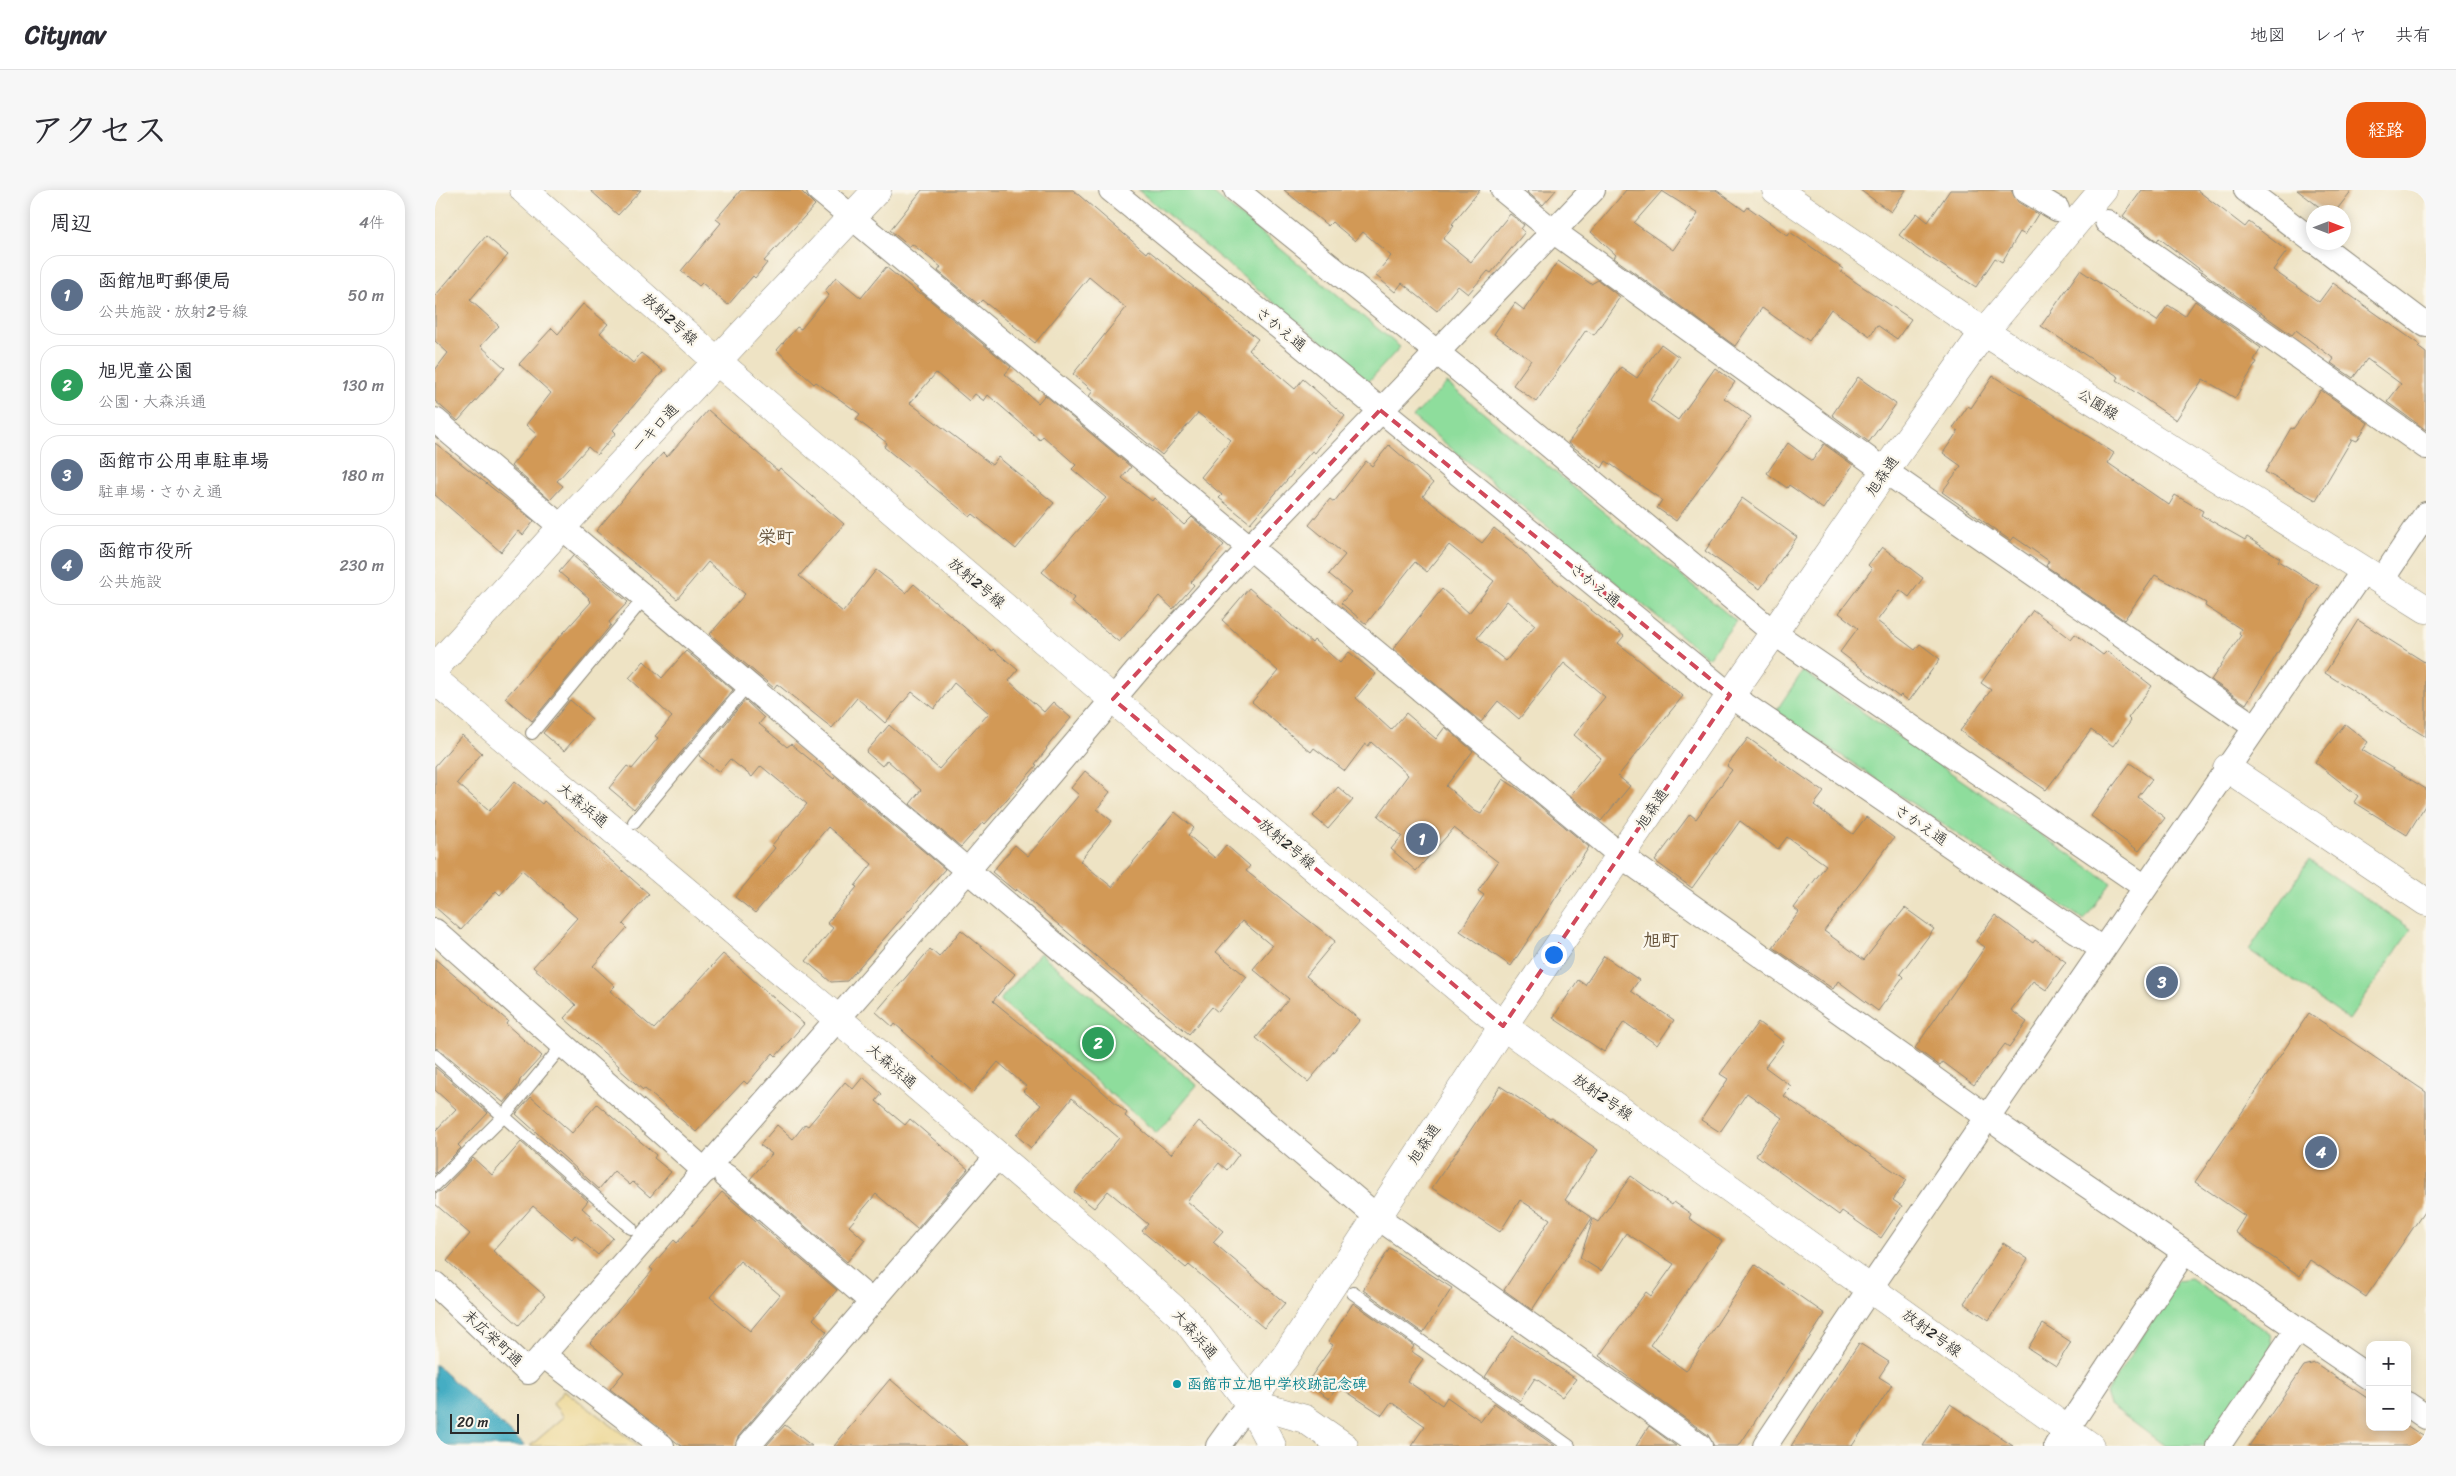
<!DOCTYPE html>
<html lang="ja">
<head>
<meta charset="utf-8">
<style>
	:root { --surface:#fff; --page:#f7f7f7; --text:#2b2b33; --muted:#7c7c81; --line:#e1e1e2; --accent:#ea580c }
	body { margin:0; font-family:Sriracha,"Klee One",sans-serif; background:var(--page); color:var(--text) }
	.controls { position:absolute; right:15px; bottom:15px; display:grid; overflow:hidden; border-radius:10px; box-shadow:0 2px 12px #0003 }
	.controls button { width:45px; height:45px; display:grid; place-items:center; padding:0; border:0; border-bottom:1px solid var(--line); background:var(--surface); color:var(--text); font:25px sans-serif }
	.compass { position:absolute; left:1871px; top:15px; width:45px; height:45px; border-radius:50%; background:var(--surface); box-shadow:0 2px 12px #0003; rotate:90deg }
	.scale { position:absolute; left:15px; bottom:12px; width:69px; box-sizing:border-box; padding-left:5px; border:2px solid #2b2b2b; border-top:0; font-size:14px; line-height:18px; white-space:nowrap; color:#2b2b2b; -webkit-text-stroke:4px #fbf7ec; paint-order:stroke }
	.you { position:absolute; left:1118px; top:764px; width:18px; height:18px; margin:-12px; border:4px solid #fff; border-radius:50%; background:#1a73e8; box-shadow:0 0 0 8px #1a73e833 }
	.badge { display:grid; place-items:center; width:32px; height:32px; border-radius:50%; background:var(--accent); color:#fff; font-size:16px; font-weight:700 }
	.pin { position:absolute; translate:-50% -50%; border:2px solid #fff; box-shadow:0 1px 5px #0006 }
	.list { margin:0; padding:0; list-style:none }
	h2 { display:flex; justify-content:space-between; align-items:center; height:65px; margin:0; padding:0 20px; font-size:21px }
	h2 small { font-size:16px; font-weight:400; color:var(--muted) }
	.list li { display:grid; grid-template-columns:32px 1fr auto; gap:15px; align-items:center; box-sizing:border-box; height:80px; margin:0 10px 10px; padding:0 10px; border:1px solid var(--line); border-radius:20px }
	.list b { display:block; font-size:19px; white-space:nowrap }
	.list p { margin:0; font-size:16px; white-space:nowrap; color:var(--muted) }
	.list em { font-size:16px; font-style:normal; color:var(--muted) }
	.map { position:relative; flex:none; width:1991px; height:1256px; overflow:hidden; border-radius:20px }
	header { display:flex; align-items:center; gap:30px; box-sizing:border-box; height:70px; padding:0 25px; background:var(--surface); border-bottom:1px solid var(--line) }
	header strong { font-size:24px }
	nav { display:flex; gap:28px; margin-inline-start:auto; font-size:18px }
	.intro { display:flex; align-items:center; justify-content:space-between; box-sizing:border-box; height:120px; padding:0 30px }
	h1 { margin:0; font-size:35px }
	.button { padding:12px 22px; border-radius:20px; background:var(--accent); color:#fff; font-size:18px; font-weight:700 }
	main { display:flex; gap:30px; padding:0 30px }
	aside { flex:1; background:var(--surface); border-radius:20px; box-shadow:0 2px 12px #0003 }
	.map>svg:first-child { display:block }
	.green { fill:#8edd9c; stroke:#5c8464 }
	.sand { fill:#eeda9e; stroke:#8c8264 }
	.water { fill:#44adc3; stroke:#386c77 }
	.building { fill:#d29956; fill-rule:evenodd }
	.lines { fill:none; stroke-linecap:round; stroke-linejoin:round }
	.service-casing { stroke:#8c8778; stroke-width:14 }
	.minor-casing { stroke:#8c8778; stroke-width:26 }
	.tertiary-casing { stroke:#8c8778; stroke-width:29 }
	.service { stroke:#fff; stroke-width:12 }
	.minor { stroke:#fff; stroke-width:24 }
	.tertiary { stroke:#fff; stroke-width:28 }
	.marked { fill:none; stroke:#d1495b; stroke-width:4; stroke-dasharray:10 6; stroke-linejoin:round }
	.culture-dot { fill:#0f9aa8; stroke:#fbf7ec; stroke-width:2 }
	.labels { text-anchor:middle; stroke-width:4.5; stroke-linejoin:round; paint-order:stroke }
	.street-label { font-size:15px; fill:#2b2b2b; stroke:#fbf7ec }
	.culture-label { font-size:15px; font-weight:bold; fill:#0d838f; stroke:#fbf7ec; text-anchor:start }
	.quarter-label { font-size:18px; font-weight:bold; fill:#65523a; stroke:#fbf7ec }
</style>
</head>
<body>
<header>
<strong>Citynav</strong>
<nav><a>地図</a><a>レイヤ</a><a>共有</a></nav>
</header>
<div class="intro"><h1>アクセス</h1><a class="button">経路</a></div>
<main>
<aside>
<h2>周辺<small>4件</small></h2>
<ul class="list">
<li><span class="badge" style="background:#5c6f8a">1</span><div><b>函館旭町郵便局</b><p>公共施設 · 放射2号線</p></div><em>50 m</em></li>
<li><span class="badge" style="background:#2e9e5b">2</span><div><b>旭児童公園</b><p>公園 · 大森浜通</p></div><em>130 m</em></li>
<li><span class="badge" style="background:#5c6f8a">3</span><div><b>函館市公用車駐車場</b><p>駐車場 · さかえ通</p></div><em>180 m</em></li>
<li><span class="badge" style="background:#5c6f8a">4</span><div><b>函館市役所</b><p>公共施設</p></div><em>230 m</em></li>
</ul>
</aside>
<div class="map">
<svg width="1991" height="1256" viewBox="0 0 1991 1256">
	<rect width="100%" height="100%" fill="#fbf7ec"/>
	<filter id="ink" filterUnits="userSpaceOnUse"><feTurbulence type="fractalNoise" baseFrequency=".02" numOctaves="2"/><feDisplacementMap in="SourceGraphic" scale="10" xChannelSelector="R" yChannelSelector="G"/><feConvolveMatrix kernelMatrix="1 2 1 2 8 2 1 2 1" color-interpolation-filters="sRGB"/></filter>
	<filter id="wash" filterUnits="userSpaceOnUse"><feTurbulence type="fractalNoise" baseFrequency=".0096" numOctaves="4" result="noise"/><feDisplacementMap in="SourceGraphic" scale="20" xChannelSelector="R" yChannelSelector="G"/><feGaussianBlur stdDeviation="1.12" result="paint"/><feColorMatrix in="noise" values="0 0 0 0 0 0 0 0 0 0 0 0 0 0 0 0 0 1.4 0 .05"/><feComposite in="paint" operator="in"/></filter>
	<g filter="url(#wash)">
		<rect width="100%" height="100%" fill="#eee3c4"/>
		<g class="green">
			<polygon points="703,0 774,0 965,157 934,191"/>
			<polygon points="1012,193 1301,431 1273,468 978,227"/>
			<polygon points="1368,481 1676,693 1649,730 1341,521"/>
			<polygon points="1874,670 1976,739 1914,830 1814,760"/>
			<polygon points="605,763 762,895 722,943 565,810"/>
			<polygon points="1756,1089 1835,1144 1837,1156 1770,1256 1730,1256 1675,1215 1671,1203 1743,1091"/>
		</g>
		<polygon class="sand" points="129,1200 204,1256 95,1256 129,1227 118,1214"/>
		<polygon class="water" points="0,1174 90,1256 0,1256"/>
		<g id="blocks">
			<g class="building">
				<polygon points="155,0 206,0 183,25"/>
				<polygon points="306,0 365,0 380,15 329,71 332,73 320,88 318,86 293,115 267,93 264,96 246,81 286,33 281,29"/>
				<polygon points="487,0 638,0 711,63 713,60 823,149 814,160 860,199 868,189 910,226 880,263 877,261 815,333 784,308 787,305 766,287 796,250 763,223 727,265 654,206 658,201 638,184 691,118 654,87 600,153 547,110 543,114 503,81 506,77 477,54 475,57 455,40"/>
				<polygon points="849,0 1045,0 1017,34 1019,36 1008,49 1036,72 1075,24 1089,35 1086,39 1090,42 1056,83 1053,81 1033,104 1023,96 1002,121 967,93 960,102 940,85 956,66 928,42 920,51 897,32 893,36"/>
				<polygon points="1094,0 1121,0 1108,15 1092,2"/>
				<path d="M1191,0H1281L1310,21L1313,17L1353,46L1355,42L1408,79L1406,82L1422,93L1476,129L1462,149L1442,135L1435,146L1396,119L1374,151L1327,118L1300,156L1179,68L1181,65L1156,42ZM1227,1L1263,24L1238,60L1199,33Z"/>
				<polygon points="1425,0 1471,0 1456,22"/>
				<polygon points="1515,0 1576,0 1583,12 1603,24 1590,45 1585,42 1567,72 1560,68 1541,97 1483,60 1464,45 1482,23 1493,32"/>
				<polygon points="1707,0 1762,0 1810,37 1814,32 1852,61 1838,80 1884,112 1898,93 1985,155 1983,157 1991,163 1991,240 1952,212 1966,194 1932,169 1918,188 1896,173 1899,169 1861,140 1857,145 1776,88 1724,48 1722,51 1688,26"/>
				<polygon points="1862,0 1917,0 1900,22 1891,22"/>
				<polygon points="51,46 73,65 35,110 64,136 46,156 70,178 23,231 0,211 0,180 13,163 0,151 0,106"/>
				<polygon points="1123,71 1156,94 1163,90 1185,107 1159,145 1151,140 1101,212 1078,195 1096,170 1059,144 1080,113 1089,120"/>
				<polygon points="451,77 484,104 485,102 576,177 570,184 603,213 610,205 696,277 687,288 717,311 719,308 749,335 757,327 789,355 756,392 759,395 738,419 724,406 684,452 636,412 639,408 607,382 671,308 637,279 641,275 608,246 605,250 553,205 549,211 540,204 534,211 501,183 475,213 557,275 563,267 619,313 581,359 538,324 535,327 449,257 452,253 421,229 425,224 381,192 379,194 342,160 362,137 366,139 394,105 390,101 401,87 426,108"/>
				<polygon points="1645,80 1722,131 1733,115 1750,126 1760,111 1826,158 1819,170 1822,172 1800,208 1768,189 1741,230 1682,190 1684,187 1606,136"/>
				<polygon points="148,114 173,134 165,143 198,173 206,163 228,181 178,240 181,243 162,265 153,257 122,291 128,296 115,310 76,276 102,245 91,235 116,203 84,174 117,138 123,144"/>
				<polygon points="1226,154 1244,167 1215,210 1243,230 1280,178 1300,192 1289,208 1316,227 1241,331 1222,318 1227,310 1171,271 1167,278 1133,253 1186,177 1202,188"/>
				<polygon points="1558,186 1679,263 1673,273 1734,315 1740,305 1768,321 1766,325 1810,350 1812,347 1845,368 1843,371 1884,396 1811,514 1776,490 1806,445 1804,443 1806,439 1770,416 1771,413 1720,385 1689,430 1611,376 1614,371 1579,347 1576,351 1507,302 1526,276 1508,263 1523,241 1518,238 1533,216 1536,218"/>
				<polygon points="1423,187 1461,214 1434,252 1397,225"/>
				<polygon points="1886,200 1933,233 1922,251 1917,249 1881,310 1830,282 1856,238 1858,239"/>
				<polygon points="273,220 343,281 345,278 409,334 364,386 408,422 441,380 471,403 479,394 557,461 558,459 583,480 574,491 609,522 618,512 636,528 611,558 612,559 600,574 602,575 550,634 548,632 526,657 475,614 486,600 452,570 447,576 431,562 454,535 504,579 554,523 519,493 499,519 477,502 450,533 422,508 397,538 342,494 339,498 275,444 310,404 273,372 242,409 161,341 206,287 228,263 232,267"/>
				<polygon points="0,253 99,331 88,345 83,341 66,362 0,305"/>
				<polygon points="1353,253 1377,271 1389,254 1418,275 1388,319 1354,295 1352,298 1332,283"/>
				<path d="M954,255L998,293L988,306L1047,353L1059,338L1089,362L1104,379L1189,446L1183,453L1248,506L1183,586L1195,596L1166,631L1135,606L1166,568L1139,545L1170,507L1129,473L1084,529L1063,511L1046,532L958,459L1007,399L1034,423L1059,391L1014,355L992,382L980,372L931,434L906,413L916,402L894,384L910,365L874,335L895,309L899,312L931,271L937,276ZM1072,411L1100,435L1071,471L1042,448Z"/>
				<polygon points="1307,308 1362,347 1325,399 1270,361"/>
				<polygon points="1447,357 1488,388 1474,407 1465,400 1442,431 1480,460 1485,454 1505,469 1474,511 1466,505 1464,507 1405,462 1423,438 1404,423 1437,379 1433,375"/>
				<polygon points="138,366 193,412 174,432 176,435 97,531 70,508 156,412 153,409 154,408 124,382"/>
				<polygon points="814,398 877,453 879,450 905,473 914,462 941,484 921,508 956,540 971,523 1001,549 1010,537 1038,561 1011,596 1040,621 1046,624 1068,589 1089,603 1154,657 1076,776 1025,741 1049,705 1043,701 1063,672 1019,638 981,681 956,659 967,646 943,626 973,585 936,552 933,556 930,554 910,581 879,558 876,562 817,512 843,481 787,430"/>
				<polygon points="1598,420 1636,449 1640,444 1668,465 1672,461 1717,496 1693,528 1696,531 1678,556 1656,540 1611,600 1525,541 1556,500 1546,493"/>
				<polygon points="1923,430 1991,473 1991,547 1890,483"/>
				<polygon points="251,461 298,500 199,619 174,598 192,576 197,579 223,548 220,546 237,527 194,488 209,471 227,488"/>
				<polygon points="135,510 157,529 129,561 108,543"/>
				<polygon points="310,510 329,528 324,534 352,557 356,554 399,589 400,587 510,679 412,791 396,792 371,771 398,738 392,733 422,697 420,696 437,674 393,637 320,723 300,707 340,658 337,655 372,614 326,576 317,587 295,569 284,582 264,566"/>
				<polygon points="1910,534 1933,552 1927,560 1991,599 1991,614 1972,645 1919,612 1923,606 1880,572"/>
				<polygon points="27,545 47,563 22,593 54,621 80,591 107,614 109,611 214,704 188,734 192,738 158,776 180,796 175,801 219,839 288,764 369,834 341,866 338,863 312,894 309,891 261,942 210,899 208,900 183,878 184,876 129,828 141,815 98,777 142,728 87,680 65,705 61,701 26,740 0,717 0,576"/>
				<polygon points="1313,548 1389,602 1379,615 1418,644 1431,627 1459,648 1389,741 1429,770 1470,718 1499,739 1465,784 1468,787 1443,821 1403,791 1398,799 1338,757 1364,722 1359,718 1391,675 1352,647 1343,659 1305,631 1257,698 1220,671 1255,624 1261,629 1297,580 1292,576"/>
				<polygon points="1695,573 1717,589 1703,607 1730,628 1704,661 1656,626"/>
				<polygon points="650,581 675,602 662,619 677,631 645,671 677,697 740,622 759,638 753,645 780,668 791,655 815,676 811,681 900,751 871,786 925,830 873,892 821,848 854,809 818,779 837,756 807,731 781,762 812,787 783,822 777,817 754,844 581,699 580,701 557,682 580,655 593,666 644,605 636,598"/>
				<polygon points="903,597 918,610 893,639 878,626"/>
				<polygon points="1560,725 1598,753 1600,750 1631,772 1611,800 1598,791 1576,820 1592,832 1574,857 1570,854 1539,895 1508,872 1505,876 1480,858 1550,757 1541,751"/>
				<polygon points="526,740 580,784 558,811 651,887 692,923 690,926 736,964 764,931 804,964 792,980 784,973 752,1011 788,1041 778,1052 850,1113 829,1138 754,1075 751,1078 707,1041 713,1034 673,1001 659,1018 639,1002 684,948 637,908 596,958 581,945 606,915 588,901 592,897 563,872 538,902 460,834 458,837 441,822 495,759 504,767"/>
				<polygon points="1169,766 1204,790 1196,801 1239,830 1222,855 1189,832 1169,862 1118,828 1143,790 1150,795"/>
				<polygon points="0,769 73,831 71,834 107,866 85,890 83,896 69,913 5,860 0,858"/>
				<polygon points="1874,823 1991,902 1991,1019 1931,1107 1875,1070 1865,1086 1800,1042 1810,1026 1760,992"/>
				<polygon points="1323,832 1349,852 1330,877 1356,896 1349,906 1472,990 1458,1010 1467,1016 1446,1048 1407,1021 1404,1025 1321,965 1347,928 1312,903 1285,942 1266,930 1293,889 1285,884"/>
				<polygon points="0,877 53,923 23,955 26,958 0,984 0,941 21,919 0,900"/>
				<polygon points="428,887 447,904 441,911 470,935 475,929 533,979 482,1039 441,1004 414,1036 430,1050 412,1072 315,989 337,964 325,955 342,935 358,949 370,934 373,936 410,892 418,899"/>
				<polygon points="1065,896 1115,929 1117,928 1163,960 1130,1010 1157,1028 1097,1120 1069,1100 1115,1029 1085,1010 1065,1042 997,998"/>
				<polygon points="96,907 137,943 162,914 221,965 219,968 236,982 215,1007 198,992 195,995 179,981 164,999 81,924"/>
				<polygon points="86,952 153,1011 147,1018 156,1026 155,1028 178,1048 163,1065 140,1045 137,1049 98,1016 58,1061 110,1106 84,1135 12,1071 35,1044 0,1014 0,1003 6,1001 38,968 57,985"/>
				<polygon points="1196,986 1237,1015 1239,1012 1256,1024 1254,1028 1287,1051 1215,1155 1251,1181 1320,1075 1390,1124 1304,1256 1279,1256 1273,1245 1164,1166 1211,1102 1216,1106 1239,1074 1191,1043 1166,1081 1145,1068 1158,1029 1163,1032"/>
				<path d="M287,1002L402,1100L378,1129L392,1142L303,1247L300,1256H246L175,1199L189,1182L155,1153L218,1080L215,1078L239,1050L242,1053ZM305,1071L345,1105L315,1141L275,1107Z"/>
				<polygon points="1568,1053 1593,1069 1554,1130 1529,1113"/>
				<polygon points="955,1058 1017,1098 988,1143 928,1100"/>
				<polygon points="918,1113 979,1156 976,1161 988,1169 972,1191 1007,1215 1012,1207 1046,1231 1059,1213 1120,1256 976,1256 990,1236 956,1212 947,1225 903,1196 894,1209 871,1194 898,1155 893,1152"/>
				<polygon points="1608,1134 1636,1152 1621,1176 1593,1158"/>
				<polygon points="1077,1146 1141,1189 1127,1207 1100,1188 1085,1211 1050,1187"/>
				<polygon points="1424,1153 1454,1172 1444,1187 1457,1195 1417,1256 1356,1256"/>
				<polygon points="1880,1173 1935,1210 1935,1237 1974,1237 1991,1248 1991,1256 1814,1256 1869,1176"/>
				<polygon points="455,1189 533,1256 399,1256"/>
				<polygon points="1515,1214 1578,1256 1488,1256"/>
				<polygon points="350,1235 377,1256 331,1256"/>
				<polygon points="1214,1236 1241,1256 1201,1256"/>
			</g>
		</g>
	</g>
	<g filter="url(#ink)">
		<use href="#blocks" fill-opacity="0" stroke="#8c8778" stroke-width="1"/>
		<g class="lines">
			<g class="service-casing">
				<g id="service">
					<polyline points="97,543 210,407"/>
					<polyline points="199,632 313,494"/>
					<polyline points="0,866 196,1038"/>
					<polyline points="0,995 69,926 128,855"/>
					<polyline points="918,1103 1134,1256"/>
				</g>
			</g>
			<g class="minor-casing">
				<g id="minor">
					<polyline points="384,0 1185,665 1572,941 1935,1188"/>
					<polyline points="676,0 1295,505 1667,759"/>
					<polyline points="801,0 1025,181 1339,443 1710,697"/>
					<polyline points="1068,0 1118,41 1450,281 1820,537"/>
					<polyline points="1590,0 1622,19"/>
					<polyline points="1811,0 1878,51"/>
					<polyline points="1672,32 1991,257"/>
					<polyline points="1881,52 1991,135"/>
					<polyline points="0,230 941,1026 1265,1256"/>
					<polyline points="1946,391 1991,324"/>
					<polyline points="0,741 270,981"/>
					<polyline points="291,986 437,1112"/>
					<polyline points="0,1094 93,1182 533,680 702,481 815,357 1158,0"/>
					<polyline points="108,1165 227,1256"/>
					<polyline points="1972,1214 1991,1227"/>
					<polyline points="313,1256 562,967"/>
					<polyline points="783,1256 814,1213"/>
					<polyline points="1330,1256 1436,1097 1928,381"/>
					<polyline points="1621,1256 1749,1062"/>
					<polyline points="1783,1256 1863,1138"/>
				</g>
			</g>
			<g class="tertiary-casing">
				<g id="tertiary">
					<polyline points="89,0 283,172 709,536 1068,836 1655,1256"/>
					<polyline points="1341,0 1549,142 1991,419"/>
					<polyline points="0,478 127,337 442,0"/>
					<polyline points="0,490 403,829 670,1057 752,1131 814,1213 870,1229 909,1256"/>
					<polyline points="1792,578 1991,712"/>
					<polyline points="837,1256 814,1213 850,1167 1068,836 1450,281 1549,142 1668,0"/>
				</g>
			</g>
			<use href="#service" class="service"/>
			<use href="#minor" class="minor"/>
			<use href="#tertiary" class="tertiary"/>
		</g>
	</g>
	<path class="marked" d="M945,220L1295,505L1068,836L678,509Z"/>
	<circle class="culture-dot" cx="742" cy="1194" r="5"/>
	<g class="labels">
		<g class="street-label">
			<text transform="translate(235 129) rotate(42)" y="5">放射2号線</text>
			<text transform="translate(846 139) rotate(39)" y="5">さかえ通</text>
			<text transform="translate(1663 214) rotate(32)" y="5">公園線</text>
			<text transform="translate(220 238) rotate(-47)" y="5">一キロ通</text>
			<text transform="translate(1447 286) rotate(-55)" y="5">旭森通</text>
			<text transform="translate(542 393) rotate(40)" y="5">放射2号線</text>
			<text transform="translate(1160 395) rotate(39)" y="5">さかえ通</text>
			<text transform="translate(148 615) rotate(40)" y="5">大森浜通</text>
			<text transform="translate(1217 619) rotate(-56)" y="5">旭森通</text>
			<text transform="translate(1486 635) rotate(34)" y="5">さかえ通</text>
			<text transform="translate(852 654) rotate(40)" y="5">放射2号線</text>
			<text transform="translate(457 876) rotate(41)" y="5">大森浜通</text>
			<text transform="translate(1168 907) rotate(35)" y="5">放射2号線</text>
			<text transform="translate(989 954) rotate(-56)" y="5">旭森通</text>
			<text transform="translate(1497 1143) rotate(36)" y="5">放射2号線</text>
			<text transform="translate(760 1144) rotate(49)" y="5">大森浜通</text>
			<text transform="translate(58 1148) rotate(43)" y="5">末広栄町通</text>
		</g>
		<g class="culture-label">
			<text x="752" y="1199">函館市立旭中学校跡記念碑</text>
		</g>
		<g class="quarter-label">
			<text x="341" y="353">栄町</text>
			<text x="1226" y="756">旭町</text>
		</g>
	</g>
</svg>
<div class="controls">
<button>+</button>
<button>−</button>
</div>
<svg class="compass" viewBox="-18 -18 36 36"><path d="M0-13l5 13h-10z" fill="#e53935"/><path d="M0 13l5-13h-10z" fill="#7c7c81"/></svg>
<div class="scale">20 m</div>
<div class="you"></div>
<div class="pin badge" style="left:987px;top:649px;background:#5c6f8a">1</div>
<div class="pin badge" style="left:663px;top:853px;background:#2e9e5b">2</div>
<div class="pin badge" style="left:1727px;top:792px;background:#5c6f8a">3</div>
<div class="pin badge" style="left:1886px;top:962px;background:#5c6f8a">4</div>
</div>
</main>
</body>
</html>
